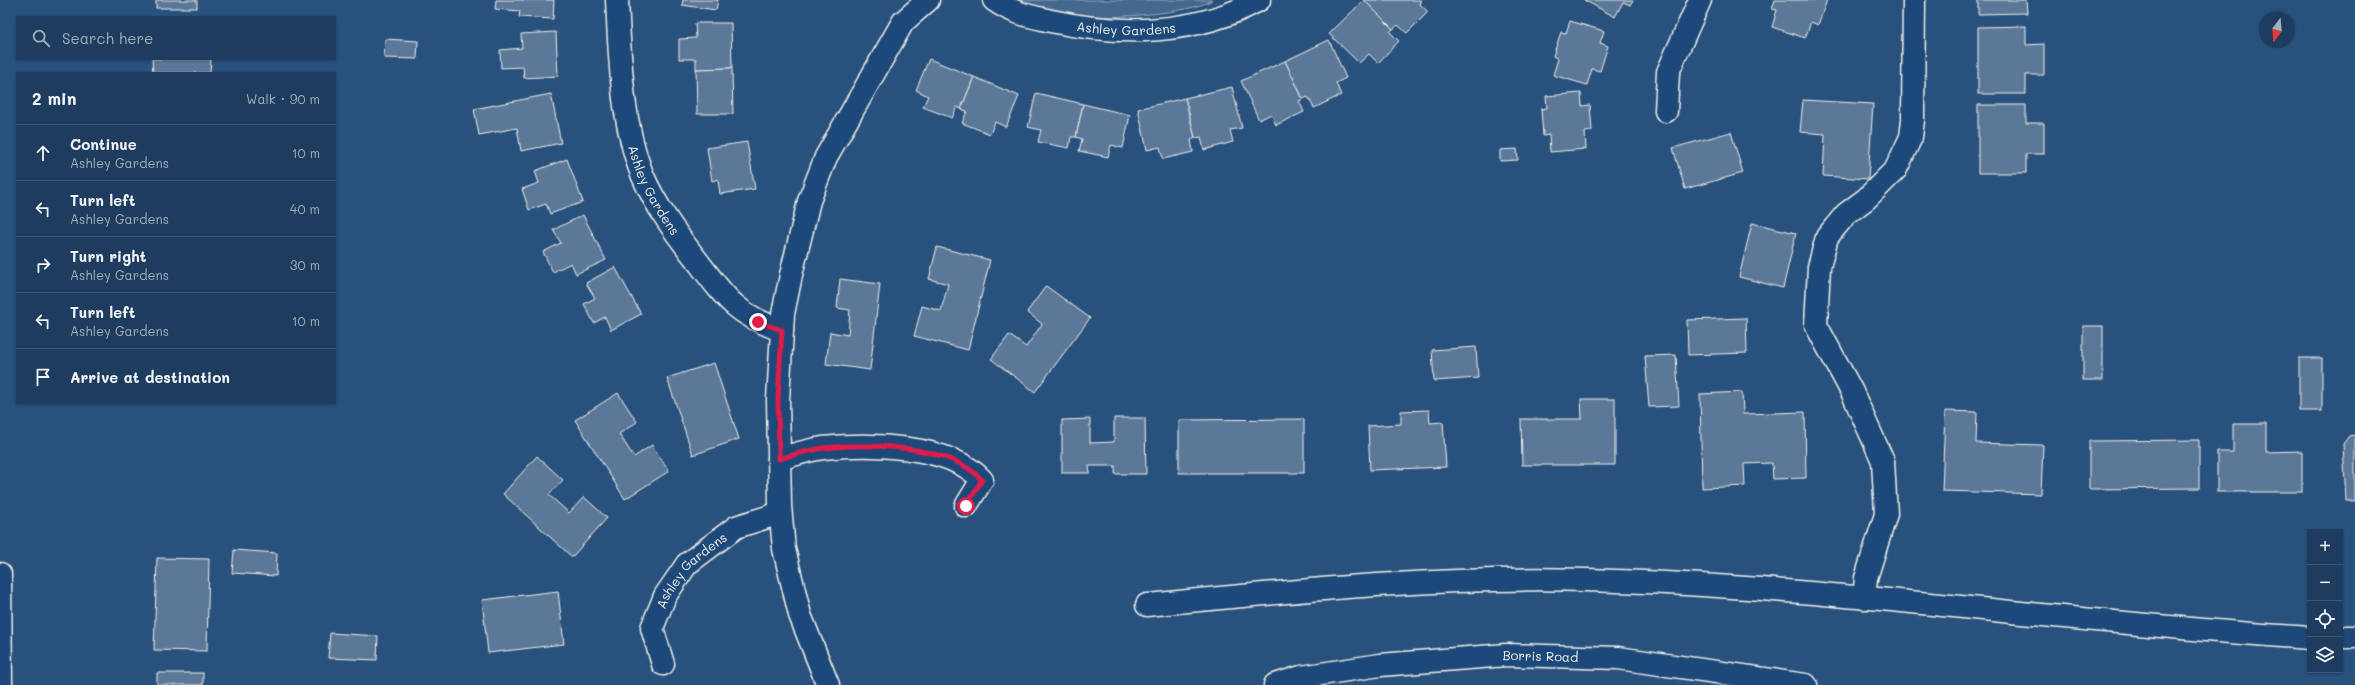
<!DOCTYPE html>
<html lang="en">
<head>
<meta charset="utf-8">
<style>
	:root { --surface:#1e3d5e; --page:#2b4867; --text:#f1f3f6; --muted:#a1aebc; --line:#3c5673 }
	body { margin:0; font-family:Mali,sans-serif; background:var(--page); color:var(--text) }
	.controls { position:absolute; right:12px; bottom:12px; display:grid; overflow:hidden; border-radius:0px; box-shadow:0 1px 3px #0004 }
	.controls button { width:36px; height:36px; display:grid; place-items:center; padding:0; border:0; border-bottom:1px solid var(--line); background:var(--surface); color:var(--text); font:20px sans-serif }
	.compass { position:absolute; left:2259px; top:12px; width:36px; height:36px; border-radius:50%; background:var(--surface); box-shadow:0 1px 3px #0004; rotate:196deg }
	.stop { position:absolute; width:12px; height:12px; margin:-9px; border:3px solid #e11d48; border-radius:50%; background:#fff }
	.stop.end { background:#e11d48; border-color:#fff; box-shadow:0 1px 4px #0008 }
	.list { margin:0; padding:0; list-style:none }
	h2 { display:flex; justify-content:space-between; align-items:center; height:52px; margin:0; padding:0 16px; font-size:17px }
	h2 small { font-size:13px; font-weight:400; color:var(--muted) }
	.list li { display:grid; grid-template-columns:26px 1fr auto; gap:12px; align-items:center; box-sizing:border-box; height:56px; padding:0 16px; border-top:1px solid var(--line) }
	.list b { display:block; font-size:15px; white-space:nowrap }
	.list p { margin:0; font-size:13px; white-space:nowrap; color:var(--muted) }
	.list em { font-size:13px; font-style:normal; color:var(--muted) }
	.icon { flex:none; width:22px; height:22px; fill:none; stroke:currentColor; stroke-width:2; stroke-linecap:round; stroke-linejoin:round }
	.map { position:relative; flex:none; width:2355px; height:685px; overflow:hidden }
	.search { position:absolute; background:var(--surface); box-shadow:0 1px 3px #0004; left:16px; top:16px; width:320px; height:44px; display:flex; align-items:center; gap:10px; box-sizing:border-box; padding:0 14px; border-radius:0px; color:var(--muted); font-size:15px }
	.panel { position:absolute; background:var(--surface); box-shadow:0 1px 3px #0004; left:16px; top:72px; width:320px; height:332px; border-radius:0px }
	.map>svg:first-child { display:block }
	.green { fill:#45688e; stroke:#9cacbb }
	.building { fill:#5b7899; stroke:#f4f1e8 }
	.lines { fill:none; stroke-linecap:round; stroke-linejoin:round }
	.minor-casing { stroke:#f4f1e8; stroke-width:25 }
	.minor { stroke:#1f4a7a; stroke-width:22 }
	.route { stroke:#e11d48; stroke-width:5 }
	.labels { text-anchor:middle; stroke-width:3; stroke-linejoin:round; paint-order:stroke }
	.street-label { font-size:13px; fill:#f4f1e8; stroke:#1f4a7a }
</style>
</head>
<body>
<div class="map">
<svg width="2355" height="685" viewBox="0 0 2355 685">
	<rect width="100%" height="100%" fill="#28517e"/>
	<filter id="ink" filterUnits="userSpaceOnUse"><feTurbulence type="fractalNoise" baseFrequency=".025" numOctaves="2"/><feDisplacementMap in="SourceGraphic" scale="8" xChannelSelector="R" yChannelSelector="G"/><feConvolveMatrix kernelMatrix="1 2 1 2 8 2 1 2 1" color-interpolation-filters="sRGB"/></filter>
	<g filter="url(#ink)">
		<path class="green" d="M1007,0H1212C1189,15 1105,18 1076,17C1054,15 1029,5 1007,0Z"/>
		<g class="building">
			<rect x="156" y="0" width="41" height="8"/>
			<polygon points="496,0 554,0 553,19 519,17 520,11 495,9"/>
			<polygon points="683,0 718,0 716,10 682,5"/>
			<polygon points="1364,0 1393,29 1390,32 1399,41 1378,63 1369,54 1359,63 1329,34"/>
			<polygon points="1364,0 1422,0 1419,3 1428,12 1407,33 1398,25 1393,29"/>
			<polygon points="1584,0 1633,0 1630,5 1623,2 1615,17"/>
			<polygon points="1775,0 1827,0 1818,25 1811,22 1805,38 1772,27 1777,10 1772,9"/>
			<polygon points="1978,0 2026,0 2027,13 1978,14"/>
			<polygon points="1570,21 1604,31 1600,43 1608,46 1600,71 1592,69 1587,85 1553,75 1558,59 1553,56 1561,32 1566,33"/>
			<polygon points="695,23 731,23 732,68 696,69 696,59 679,59 679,39 696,38"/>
			<polygon points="2026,26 2026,45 2044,44 2044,75 2026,75 2026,94 1978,94 1978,27"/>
			<polygon points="556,32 558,76 524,78 523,67 501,68 500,50 522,48 521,34"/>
			<polygon points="385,39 418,41 417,59 384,58"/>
			<polygon points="1329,40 1346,78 1336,83 1341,95 1314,108 1308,97 1303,99 1285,61"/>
			<polygon points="152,59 211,59 210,73 153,73"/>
			<polygon points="929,59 974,77 961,109 957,107 952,118 923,107 928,96 916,90"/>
			<polygon points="1285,61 1303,99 1299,101 1304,112 1276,125 1271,114 1259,120 1241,81"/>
			<polygon points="732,68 733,114 697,114 696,69"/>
			<polygon points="974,77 1019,96 1006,127 995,122 990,134 962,123 967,111 961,109"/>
			<polygon points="1232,87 1242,128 1230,130 1233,142 1204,150 1201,137 1195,138 1185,98"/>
			<polygon points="1036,93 1083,104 1076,137 1071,137 1069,148 1038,142 1041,130 1028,127"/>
			<polygon points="1581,93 1582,106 1590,105 1592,131 1585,132 1586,149 1550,152 1549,135 1543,136 1541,109 1547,108 1546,96"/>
			<polygon points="551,94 561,143 521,151 517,128 479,135 474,109"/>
			<polygon points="1185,98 1195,138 1191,140 1193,152 1163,159 1160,147 1147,150 1138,109"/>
			<polygon points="1803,100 1873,104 1868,179 1823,176 1825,134 1800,132"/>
			<polygon points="1083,104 1130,115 1123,148 1111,145 1108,157 1079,151 1082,139 1076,137"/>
			<polygon points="1978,105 2026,105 2026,123 2044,123 2044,154 2026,154 2026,173 1978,173"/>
			<polygon points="1731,132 1743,173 1685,189 1673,148"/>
			<polygon points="747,142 755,189 720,194 718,179 712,181 707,148"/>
			<polygon points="1517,149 1518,160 1500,161 1500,150"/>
			<polygon points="567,159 583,202 550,214 546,204 529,210 522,189 539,183 535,171"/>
			<polygon points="583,215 606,260 576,274 571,263 553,272 543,252 561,243 553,230"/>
			<polygon points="1752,223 1796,233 1783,288 1739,277"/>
			<polygon points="937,247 990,260 968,350 914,336 922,306 941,311 948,284 929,279"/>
			<polygon points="615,267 641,314 611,330 605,317 594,323 584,304 595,298 586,283"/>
			<polygon points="840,279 880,284 870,370 826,364 830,332 848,335 850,310 837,308"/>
			<polygon points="1046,286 1090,318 1035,392 991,359 1009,335 1026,347 1042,324 1027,312"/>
			<polygon points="1746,318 1747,353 1688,355 1687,320"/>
			<rect x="2083" y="326" width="20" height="54"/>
			<polygon points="1476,347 1478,378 1434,381 1432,350"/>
			<polygon points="1676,355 1679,406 1649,407 1645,356"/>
			<rect x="2299" y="358" width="23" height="53"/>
			<polygon points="714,363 739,439 693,455 667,378"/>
			<polygon points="1742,392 1743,414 1805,412 1806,478 1773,479 1772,463 1744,464 1745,486 1702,488 1700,394"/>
			<polygon points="618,393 637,422 619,434 634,457 652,445 669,471 625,499 575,420"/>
			<polygon points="1581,399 1615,399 1615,465 1522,465 1521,419 1582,419"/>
			<polygon points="1429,410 1430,423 1443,422 1446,467 1370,470 1368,426 1401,424 1401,411"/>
			<polygon points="1945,411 1977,412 1976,443 2043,445 2041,494 1942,491"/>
			<polygon points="1114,418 1145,418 1146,474 1115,474 1115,466 1089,466 1090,473 1062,473 1062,420 1090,419 1090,443 1114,442"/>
			<polygon points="1304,419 1304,473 1179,473 1179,420"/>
			<polygon points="2233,424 2266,424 2266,452 2302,451 2302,492 2217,492 2217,452 2233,452"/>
			<polygon points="2355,435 2355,501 2346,501 2343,444 2349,436"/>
			<polygon points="2199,440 2199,488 2089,489 2089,441"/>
			<polygon points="537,456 563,480 549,495 569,513 584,497 607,518 572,557 503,494"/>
			<polygon points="234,550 277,553 276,576 232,573"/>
			<polygon points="157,558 209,559 207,651 154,650"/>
			<polygon points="558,591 564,644 488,653 482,600"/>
			<polygon points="330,633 378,636 377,660 328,658"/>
			<rect x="157" y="673" width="46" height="12"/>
		</g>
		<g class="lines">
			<g class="minor-casing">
				<g id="minor">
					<path id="s1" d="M617,0C620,57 621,120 642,174C656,207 677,235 699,263C726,299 738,316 782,330"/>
					<path id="s2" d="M994,0C1012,13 1029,16 1051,21C1120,36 1196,35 1259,0"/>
					<polyline points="1666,111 1668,72 1700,0"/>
					<path d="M779,459C793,455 808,450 823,448C868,443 950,444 982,480L966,506"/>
					<polyline points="0,574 1,685"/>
					<polyline points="1864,598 1866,578 1886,514 1883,461 1852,392 1816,325 1819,267 1827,237 1846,214 1866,199 1896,169 1911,137 1913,120 1914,0"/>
					<path d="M1147,605C1293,591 1439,576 1586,580C1828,586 2068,623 2310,638"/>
					<polyline points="2340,637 2355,637"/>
					<path id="s3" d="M663,664L652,628L665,596L687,564L736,527L780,513"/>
					<polyline points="828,685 800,615 784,549 780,506 778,400 783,314 791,275 809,201 826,157 903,22 928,0"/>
					<path id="s4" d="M1275,685L1301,677L1380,665L1506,655L1618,658L1806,685"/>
				</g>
			</g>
			<use href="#minor" class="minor"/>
		</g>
	</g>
	<g class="lines" filter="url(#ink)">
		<path class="route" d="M758,322L782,330L778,400L779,459C793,455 808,450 823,448C868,443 950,444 982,480L966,506"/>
	</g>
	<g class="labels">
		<g class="street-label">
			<text dy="5" stroke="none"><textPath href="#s2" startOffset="137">Ashley Gardens</textPath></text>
			<text dy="5" stroke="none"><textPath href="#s1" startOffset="196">Ashley Gardens</textPath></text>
			<text dy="5" stroke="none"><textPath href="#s3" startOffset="109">Ashley Gardens</textPath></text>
			<text dy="5" stroke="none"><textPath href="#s4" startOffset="268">Borris Road</textPath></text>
		</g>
	</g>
</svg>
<div class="controls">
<button>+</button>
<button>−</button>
<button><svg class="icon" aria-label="locate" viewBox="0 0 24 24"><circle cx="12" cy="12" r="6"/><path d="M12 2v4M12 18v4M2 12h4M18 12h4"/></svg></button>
<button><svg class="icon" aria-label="layers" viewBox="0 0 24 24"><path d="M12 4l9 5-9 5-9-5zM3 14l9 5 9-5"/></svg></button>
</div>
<svg class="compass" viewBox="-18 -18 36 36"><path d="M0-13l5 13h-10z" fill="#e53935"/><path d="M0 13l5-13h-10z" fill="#a1aebc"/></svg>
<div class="stop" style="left:966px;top:506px"></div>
<div class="stop end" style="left:758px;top:322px"></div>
<div class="search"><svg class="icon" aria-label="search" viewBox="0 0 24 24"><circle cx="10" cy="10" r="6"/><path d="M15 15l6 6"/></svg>Search here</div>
<section class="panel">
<h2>2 min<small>Walk · 90 m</small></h2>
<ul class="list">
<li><svg class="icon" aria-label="ahead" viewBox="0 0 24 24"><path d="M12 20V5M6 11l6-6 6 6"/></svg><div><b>Continue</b><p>Ashley Gardens</p></div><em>10 m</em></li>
<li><svg class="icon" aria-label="left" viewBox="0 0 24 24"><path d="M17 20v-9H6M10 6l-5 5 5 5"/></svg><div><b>Turn left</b><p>Ashley Gardens</p></div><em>40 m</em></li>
<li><svg class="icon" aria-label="right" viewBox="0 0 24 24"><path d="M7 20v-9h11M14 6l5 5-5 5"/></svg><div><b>Turn right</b><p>Ashley Gardens</p></div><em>30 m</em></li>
<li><svg class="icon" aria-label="left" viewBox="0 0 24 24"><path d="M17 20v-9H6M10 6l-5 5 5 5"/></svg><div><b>Turn left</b><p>Ashley Gardens</p></div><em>10 m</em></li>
<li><svg class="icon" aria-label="arrive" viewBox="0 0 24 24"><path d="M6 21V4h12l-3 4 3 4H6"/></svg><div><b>Arrive at destination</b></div></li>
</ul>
</section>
</div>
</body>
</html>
